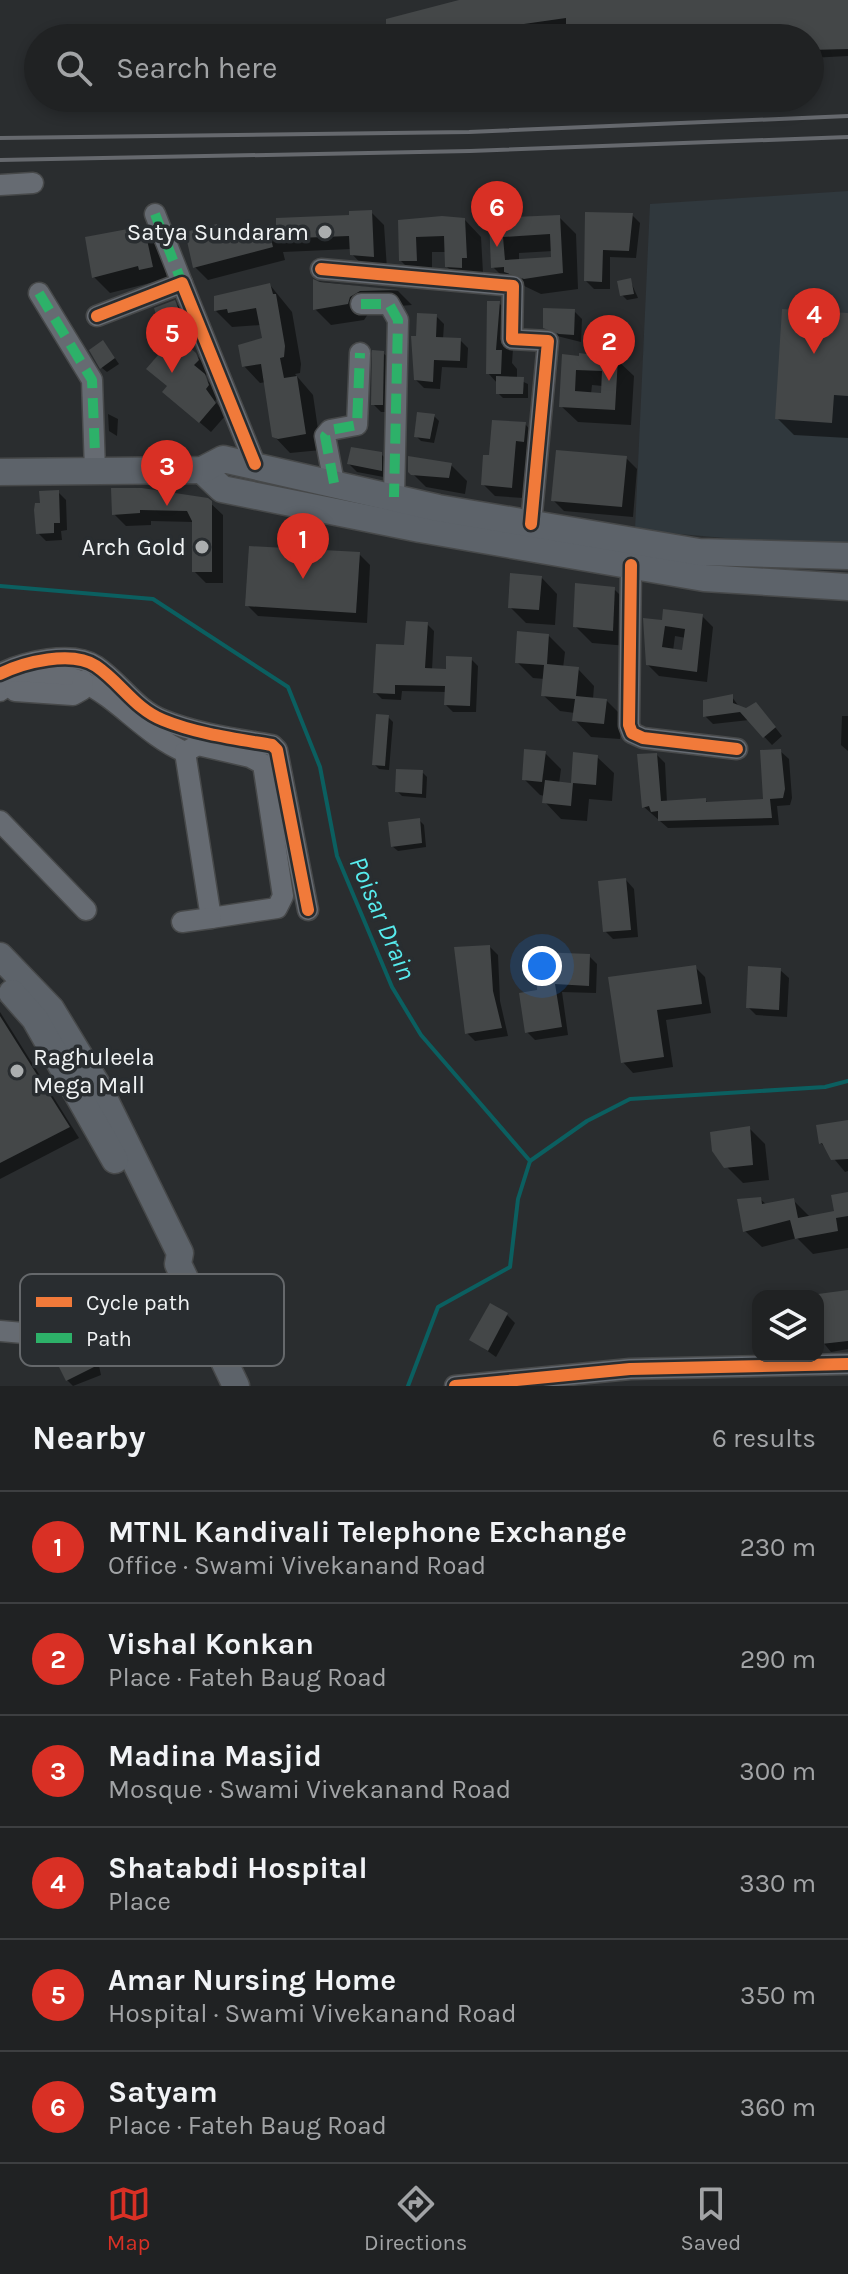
<!DOCTYPE html>
<html lang="en">
<head>
<meta charset="utf-8">
<style>
	:root { --surface:#202223; --page:#282a2b; --text:#f1f3f6; --muted:#a2a4a6; --line:#3d3f41; --accent:#d93025 }
	body { margin:0; font-family:Karla,sans-serif; background:var(--page); color:var(--text) }
	.controls { position:absolute; right:24px; bottom:24px; display:grid; overflow:hidden; border-radius:16px; box-shadow:0 4px 12px #0003 }
	.controls button { width:72px; height:72px; display:grid; place-items:center; padding:0; border:0; border-bottom:2px solid var(--line); background:var(--surface); color:var(--text); font:40px sans-serif }
	.you { position:absolute; left:542px; top:966px; width:28px; height:28px; margin:-20px; border:6px solid #fff; border-radius:50%; background:#1a73e8; box-shadow:0 0 0 12px #1a73e833 }
	.badge { display:grid; place-items:center; width:52px; height:52px; border-radius:50%; background:var(--accent); color:#fff; font-size:26px; font-weight:700 }
	.pin { position:absolute; translate:-50% -66px; filter:drop-shadow(0 2px 4px #0008) }
	.pin::after { content:''; position:absolute; top:42px; width:28px; height:24px; background:inherit; clip-path:polygon(0 0,100% 0,50% 100%) }
	.list { margin:0; padding:0; list-style:none }
	h2 { display:flex; justify-content:space-between; align-items:center; height:104px; margin:0; padding:0 32px; font-size:34px }
	h2 small { font-size:26px; font-weight:400; color:var(--muted) }
	.list li { display:grid; grid-template-columns:52px 1fr auto; gap:24px; align-items:center; box-sizing:border-box; height:112px; padding:0 32px; border-top:2px solid var(--line) }
	.list b { display:block; font-size:30px; white-space:nowrap }
	.list p { margin:0; font-size:26px; white-space:nowrap; color:var(--muted) }
	.list em { font-size:26px; font-style:normal; color:var(--muted) }
	.icon { flex:none; width:44px; height:44px; fill:none; stroke:currentColor; stroke-width:2; stroke-linecap:round; stroke-linejoin:round }
	.map { position:relative; flex:none; width:848px; height:1386px; overflow:hidden }
	.search { position:absolute; background:var(--surface); box-shadow:0 4px 12px #0003; left:24px; right:24px; top:24px; height:88px; display:flex; align-items:center; gap:20px; box-sizing:border-box; padding:0 28px; border-radius:44px; color:var(--muted); font-size:30px }
	.sheet { height:776px; background:var(--surface) }
	nav { display:flex; justify-content:space-around; align-items:center; box-sizing:border-box; height:112px; border-top:2px solid var(--line); background:var(--surface); font-size:22px; color:var(--muted) }
	nav a { display:grid; justify-items:center; gap:4px }
	nav .on { color:var(--accent) }
	.map>svg:first-child { display:block }
	.built { fill:#30383d }
	.shadow { fill:#0007; fill-rule:evenodd }
	.lines { fill:none; stroke-linecap:round; stroke-linejoin:round }
	.stream { stroke:#0b5f60; stroke-width:4 }
	.building { fill:#444748; fill-rule:evenodd }
	.minor-casing { stroke:#47494a; stroke-width:23 }
	.major-casing { stroke:#47494a; stroke-width:29 }
	.minor { stroke:#666b72; stroke-width:20 }
	.major { stroke:#5d636a; stroke-width:26 }
	.rail { stroke:#66696e; stroke-width:4 }
	.quiet { stroke:#2db169; stroke-width:10; stroke-dasharray:20 10; stroke-linecap:butt }
	.cycleway-casing { stroke:#292d30; stroke-width:17 }
	.cycleway { stroke:#f17a3a; stroke-width:12 }
	.poi-dot { fill:#abaeaf; stroke:#292d30; stroke-width:3 }
	.labels { text-anchor:middle; stroke-width:7; stroke-linejoin:round; paint-order:stroke }
	.poi-label { font-size:24px; fill:#f0f3f4; stroke:#292d30; text-anchor:end }
	.water-label { font-size:26px; font-style:italic; fill:#57ebed; stroke:#292d30 }
	.key { fill:#292d30; stroke:#65686b; stroke-width:2 }
	.key-label { font-size:22px; fill:#f0f3f4 }
</style>
</head>
<body>
<div class="map">
<svg width="848" height="1386" viewBox="0 0 848 1386">
	<rect width="100%" height="100%" fill="#2a2d2f"/>
	<polygon class="built" points="848,191 848,545 816,546 635,530 650,204"/>
	<g class="shadow">
		<polygon points="469,0 848,0 848,56 810,58 810,38 568,38 568,26 479,38 435,38 449,34 388,38"/>
		<polygon points="371,212 384,225 387,269 365,268 352,254 351,249 283,252 285,260 208,280 195,267 217,226 227,236 248,231 252,236"/>
		<polygon points="587,214 632,215 640,223 636,258 610,257 610,289 594,289 586,281"/>
		<path d="M559,217L576,234L578,289L541,294L518,283H509L493,267L491,220ZM553,251V259L519,261V253Z"/>
		<polygon points="465,220 481,237 483,273 463,283 446,266 446,252 432,252 432,277 417,277 401,261 400,221"/>
		<polygon points="143,228 160,245 168,283 157,285 154,282 110,293 94,277"/>
		<polygon points="630,280 638,298 627,300 622,295"/>
		<polygon points="315,281 398,291 412,305 372,308 364,320 331,325 315,309"/>
		<polygon points="270,285 292,312 301,364 300,373 295,374 313,395 321,450 290,453 274,436 266,382 260,383 244,366 264,339 261,325 232,327 216,311"/>
		<polygon points="174,302 191,318 199,339 174,345 158,329"/>
		<polygon points="499,303 515,320 512,363 517,369 517,379 528,384 528,398 503,398 498,393 498,384 488,373"/>
		<polygon points="574,311 582,319 581,342 553,335 545,327"/>
		<polygon points="848,315 848,438 794,435 777,418"/>
		<polygon points="436,316 444,324 443,339 460,340 468,348 467,368 442,367 440,389 424,388 416,380 418,338"/>
		<polygon points="107,347 119,364 107,372 102,368"/>
		<polygon points="383,353 392,361 390,412 381,412 373,404"/>
		<polygon points="195,354 207,366 209,372 204,377 215,388 219,397 215,401 226,415 211,432 176,402 169,387 170,366"/>
		<path d="M564,356L617,360L634,376L631,425L578,422L561,406ZM592,385L603,386V395L591,394Z"/>
		<polygon points="108,414 118,419 117,436 109,431"/>
		<polygon points="434,416 439,421 434,443 421,441 416,436"/>
		<polygon points="525,424 536,436 535,452 527,452 523,498 495,496 483,484 491,458"/>
		<polygon points="381,454 389,462 389,478 357,472 349,464"/>
		<polygon points="626,458 637,469 633,517 564,511 553,500"/>
		<polygon points="451,465 467,481 465,494 426,487 410,471"/>
		<polygon points="58,492 66,500 67,530 61,531 62,540 46,541 38,533"/>
		<polygon points="207,500 223,515 223,583 206,583 194,571 194,522 151,521 151,525 126,526 114,514"/>
		<polygon points="359,554 370,565 367,623 258,616 247,605"/>
		<polygon points="541,577 557,594 555,625 526,623 510,607"/>
		<polygon points="614,589 630,605 628,646 592,643 575,626"/>
		<path d="M702,616L713,627L707,682L659,676L648,665L663,623ZM675,636L686,638L684,652L673,651Z"/>
		<polygon points="427,624 434,631 432,670 448,671 471,659 478,666 476,712 453,712 446,705 447,692 402,691 401,700 382,699 375,692"/>
		<polygon points="548,635 565,652 563,668 578,669 594,686 593,699 607,701 623,717 620,739 591,737 575,720 575,713 560,711 543,695 545,679 533,678 517,662"/>
		<polygon points="732,697 740,708 764,713 782,736 772,745 749,720 713,724 705,716"/>
		<polygon points="842,716 848,716 848,751 841,745"/>
		<polygon points="388,717 393,722 389,770 379,769 374,764"/>
		<polygon points="780,751 789,759 792,798 790,805 777,806 779,825 668,828 644,807 640,755 657,755 665,763 667,803 705,800 709,804 765,800"/>
		<polygon points="545,753 561,769 559,784 572,785 575,755 597,757 614,773 612,801 589,799 587,821 561,819 545,802 545,796 540,795 524,779"/>
		<polygon points="422,772 427,777 426,798 402,796 397,791"/>
		<polygon points="419,820 424,825 426,847 398,851 392,846"/>
		<polygon points="626,880 634,889 638,937 613,939 605,931"/>
		<polygon points="490,947 498,955 500,1001 508,1036 475,1041 467,1033"/>
		<polygon points="589,956 597,964 596,993 562,992 568,1035 535,1040 527,1032 538,992"/>
		<polygon points="695,967 705,977 711,1013 666,1020 673,1067 633,1073 623,1062 611,979"/>
		<polygon points="780,970 789,978 787,1017 756,1015 748,1007"/>
		<polygon points="0,1012 79,1138 0,1179"/>
		<polygon points="848,1122 848,1171 845,1172 821,1143"/>
		<polygon points="749,1128 765,1144 769,1180 743,1183 726,1166"/>
		<polygon points="848,1194 848,1248 813,1254 797,1238 762,1247 745,1231 760,1199 767,1205 793,1200 811,1218 836,1213"/>
		<polygon points="848,1292 848,1349 831,1352 822,1341 818,1341 817,1296"/>
		<polygon points="507,1315 515,1323 496,1357 472,1340"/>
		<polygon points="87,1340 95,1348 101,1375 73,1386 67,1380"/>
	</g>
	<g class="lines">
		<g class="stream">
			<polyline points="0,586 153,599 288,687 320,767 337,856 392,987 421,1035 530,1161 518,1199 510,1267 438,1307 408,1386"/>
			<polyline points="530,1161 587,1121 630,1099 825,1087 848,1081"/>
		</g>
	</g>
	<g class="building">
		<polygon points="459,0 848,0 848,49 810,50 810,38 566,38 566,18 427,38 386,38 386,19"/>
		<polygon points="372,210 374,257 350,255 349,236 271,239 273,247 193,268 185,232 217,224 221,236 248,229 250,235 276,228 276,218 349,215 349,211"/>
		<polygon points="585,212 633,213 629,251 603,250 602,282 584,281"/>
		<path d="M560,215L563,273L524,279L504,272V267L491,268L489,218ZM550,234L551,257L505,260L503,237Z"/>
		<polygon points="442,216 465,218 467,258 462,258 462,268 445,267 444,236 416,237 417,261 399,261 398,220"/>
		<polygon points="144,226 153,267 139,270 138,266 92,278 85,237"/>
		<polygon points="631,278 634,294 620,296 617,281"/>
		<polygon points="313,279 320,282 399,290 360,291 350,297 348,304 313,310"/>
		<polygon points="270,283 273,294 276,294 285,346 284,357 280,358 284,378 297,376 306,434 278,439 272,437 261,364 242,367 238,345 262,338 256,308 228,313 227,309 214,311 214,296"/>
		<polygon points="175,300 184,323 156,330 152,317 156,315 154,308"/>
		<polygon points="487,301 500,301 496,350 502,350 501,374 486,374"/>
		<polygon points="543,308 575,309 574,335 559,334 543,328"/>
		<polygon points="782,309 848,313 848,396 834,395 832,423 775,419"/>
		<polygon points="417,313 437,314 436,337 461,338 460,361 434,360 433,382 414,380 411,336 416,336"/>
		<polygon points="103,340 115,358 100,369 89,350"/>
		<polygon points="186,344 196,353 199,360 194,365 205,374 209,385 206,389 216,403 199,423 162,392 167,386 146,369 159,354 170,363"/>
		<polygon points="372,350 384,351 383,405 371,405"/>
		<path d="M579,353L618,358L615,410L559,407L562,354L579,356ZM576,370L602,371L601,393L575,391Z"/>
		<polygon points="496,376 524,377 523,394 496,394"/>
		<polygon points="417,412 435,414 430,439 414,437"/>
		<polygon points="492,420 526,422 524,442 516,441 512,488 481,485 483,455 489,455"/>
		<polygon points="351,447 382,452 382,471 347,464"/>
		<polygon points="556,450 627,456 622,507 551,501"/>
		<polygon points="408,456 452,463 449,478 411,475 408,472"/>
		<polygon points="111,488 142,488 208,498 212,501 212,572 192,572 192,521 187,511 140,510 140,513 112,515"/>
		<polygon points="59,490 60,523 54,523 54,533 36,534 34,510 35,503 40,503 39,491"/>
		<polygon points="249,546 360,552 356,613 245,606"/>
		<polygon points="510,573 542,576 539,610 508,608"/>
		<polygon points="575,583 615,587 613,631 573,627"/>
		<path d="M663,609L703,614L697,672L646,665L643,618L662,620ZM665,626L685,629L682,650L662,647Z"/>
		<polygon points="406,621 428,622 425,668 446,669 446,656 472,657 470,706 444,705 445,686 395,685 395,694 373,693 376,644 404,645"/>
		<polygon points="517,631 549,634 547,664 579,667 576,696 607,699 604,724 572,721 575,699 541,696 544,665 515,663"/>
		<polygon points="733,694 733,703 746,708 756,702 776,727 763,738 740,712 703,717 703,700"/>
		<polygon points="376,714 389,715 385,766 372,765"/>
		<polygon points="524,749 546,751 542,782 522,780"/>
		<polygon points="781,749 785,789 783,798 770,799 772,818 658,821 658,811 651,812 649,806 642,808 637,754 657,753 661,801 706,798 706,802 763,799 760,750"/>
		<polygon points="573,752 598,755 596,785 573,783 571,806 542,803 545,780 571,783"/>
		<polygon points="396,769 423,770 422,794 395,792"/>
		<polygon points="420,818 422,843 391,847 388,822"/>
		<polygon points="626,878 631,930 603,932 598,881"/>
		<polygon points="490,945 493,991 502,1028 465,1034 454,947"/>
		<polygon points="538,952 590,954 589,986 555,984 562,1027 525,1033 519,993 537,990"/>
		<polygon points="696,965 702,1004 657,1010 664,1057 621,1063 608,977"/>
		<polygon points="748,966 781,968 779,1010 746,1008"/>
		<polygon points="0,1016 70,1127 0,1163"/>
		<polygon points="848,1120 848,1159 831,1160 822,1143 819,1144 816,1125"/>
		<polygon points="750,1126 753,1165 724,1168 712,1151 710,1132"/>
		<polygon points="848,1192 848,1216 836,1218 838,1231 795,1239 790,1220 743,1232 737,1199 761,1197 762,1204 794,1198 798,1218 834,1211 831,1195"/>
		<polygon points="848,1290 848,1341 821,1344 818,1294"/>
		<polygon points="490,1303 508,1313 488,1351 469,1340"/>
		<polygon points="87,1338 94,1367 66,1381 51,1351"/>
	</g>
	<g class="lines">
		<g class="minor-casing">
			<g id="minor">
				<polyline points="0,185 33,183"/>
				<polyline points="155,214 182,283"/>
				<polyline points="321,269 513,286 512,339 548,341 531,524"/>
				<polyline points="39,293 92,380 95,471"/>
				<polyline points="361,304 389,304 398,320 394,497"/>
				<polyline points="97,316 182,283 255,464"/>
				<polyline points="334,483 325,436 330,430 357,425 360,353"/>
				<polyline points="631,565 629,725 632,733 643,738 737,749"/>
				<path d="M0,674C24,662 72,650 96,666C121,683 135,709 163,720C197,734 237,739 272,745L277,750L308,910"/>
				<path d="M0,691C9,683 17,681 28,678C96,660 128,728 185,752"/>
				<polyline points="15,691 73,695 82,690 83,681"/>
				<polygon points="198,745 250,757 263,764 283,896 277,908 211,918 185,752"/>
				<polyline points="0,821 86,910"/>
				<polyline points="182,922 211,918"/>
				<polyline points="0,1331 46,1335 83,1326 125,1300 185,1278"/>
				<polyline points="455,1386 630,1369 848,1364"/>
			</g>
		</g>
		<g class="major-casing">
			<g id="major">
				<polyline points="202,470 222,489 420,529 704,578 848,587"/>
				<polyline points="0,472 202,470 223,459 438,508 699,552 848,556"/>
				<polyline points="0,956 51,1009 99,1088 180,1253 178,1264 236,1386"/>
				<polyline points="12,993 35,1019 115,1160"/>
			</g>
		</g>
		<use href="#minor" class="minor"/>
		<use href="#major" class="major"/>
		<g class="rail">
			<polyline points="0,138 469,132 848,116"/>
			<polyline points="0,160 470,151 848,137"/>
		</g>
		<g class="quiet">
			<polyline points="155,214 182,283"/>
			<polyline points="39,293 92,380 95,453"/>
			<polyline points="361,304 389,304 398,320 394,497"/>
			<polyline points="334,483 325,436 330,430 357,425 360,353"/>
		</g>
		<g class="cycleway-casing">
			<g id="cycleway">
				<polyline points="321,269 513,286 512,339 548,341 531,524"/>
				<polyline points="97,316 182,283 255,464"/>
				<polyline points="631,565 629,725 632,733 643,738 737,749"/>
				<path d="M0,674C24,662 72,650 96,666C121,683 135,709 163,720C197,734 237,739 272,745L277,750L308,910"/>
				<polyline points="455,1386 630,1369 848,1364"/>
			</g>
		</g>
		<use href="#cycleway" class="cycleway"/>
	</g>
	<g class="poi-dot">
		<circle cx="325" cy="232" r="8"/>
		<circle cx="202" cy="547" r="8"/>
		<circle cx="17" cy="1071" r="8"/>
	</g>
	<g class="labels">
		<g class="poi-label">
			<text x="309" y="240">Satya Sundaram</text>
			<text x="186" y="555">Arch Gold</text>
			<text x="33" y="1065" text-anchor="start">Raghuleela<tspan x="33" dy="28">Mega Mall</tspan></text>
		</g>
		<g class="water-label">
			<text transform="translate(383 918) rotate(67)" y="9">Poisar Drain</text>
		</g>
	</g>
	<rect x="20" y="1274" width="264" height="92" rx="12" class="key"/>
	<rect x="36" y="1297" width="36" height="10" fill="#f17a3a"/>
	<rect x="36" y="1333" width="36" height="10" fill="#2db169"/>
	<g class="key-label">
		<text x="86" y="1310">Cycle path</text>
		<text x="86" y="1346">Path</text>
	</g>
</svg>
<div class="controls">
<button><svg class="icon" aria-label="layers" viewBox="0 0 24 24"><path d="M12 4l9 5-9 5-9-5zM3 14l9 5 9-5"/></svg></button>
</div>
<div class="you"></div>
<div class="pin badge" style="left:303px;top:579px">1</div>
<div class="pin badge" style="left:609px;top:381px">2</div>
<div class="pin badge" style="left:167px;top:506px">3</div>
<div class="pin badge" style="left:814px;top:354px">4</div>
<div class="pin badge" style="left:172px;top:373px">5</div>
<div class="pin badge" style="left:497px;top:247px">6</div>
<div class="search"><svg class="icon" aria-label="search" viewBox="0 0 24 24"><circle cx="10" cy="10" r="6"/><path d="M15 15l6 6"/></svg>Search here</div>
</div>
<section class="sheet">
<h2>Nearby<small>6 results</small></h2>
<ul class="list">
<li><span class="badge">1</span><div><b>MTNL Kandivali Telephone Exchange</b><p>Office · Swami Vivekanand Road</p></div><em>230 m</em></li>
<li><span class="badge">2</span><div><b>Vishal Konkan</b><p>Place · Fateh Baug Road</p></div><em>290 m</em></li>
<li><span class="badge">3</span><div><b>Madina Masjid</b><p>Mosque · Swami Vivekanand Road</p></div><em>300 m</em></li>
<li><span class="badge">4</span><div><b>Shatabdi Hospital</b><p>Place</p></div><em>330 m</em></li>
<li><span class="badge">5</span><div><b>Amar Nursing Home</b><p>Hospital · Swami Vivekanand Road</p></div><em>350 m</em></li>
<li><span class="badge">6</span><div><b>Satyam</b><p>Place · Fateh Baug Road</p></div><em>360 m</em></li>
</ul>
</section>
<nav>
<a class="on"><svg class="icon" aria-label="map" viewBox="0 0 24 24"><path d="M3 6l6-2 6 2 6-2v14l-6 2-6-2-6 2zM9 4v14M15 6v14"/></svg>Map</a>
<a><svg class="icon" aria-label="directions" viewBox="0 0 24 24"><path d="M12 3l9 9-9 9-9-9zM9 14v-3h6M13 9l2 2-2 2"/></svg>Directions</a>
<a><svg class="icon" aria-label="saved" viewBox="0 0 24 24"><path d="M7 4h10v16l-5-4-5 4z"/></svg>Saved</a>
</nav>
</body>
</html>
